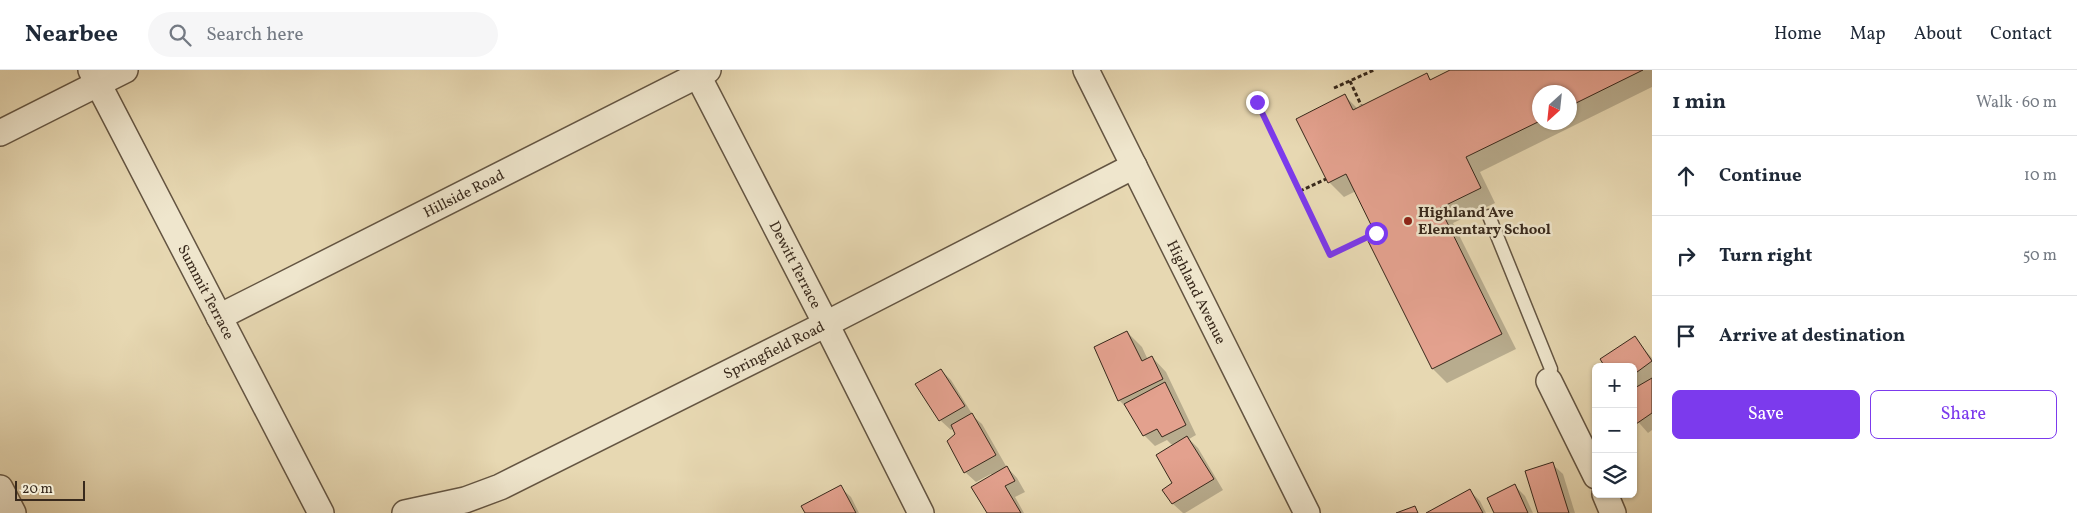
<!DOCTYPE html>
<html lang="en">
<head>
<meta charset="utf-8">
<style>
	:root { --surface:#fff; --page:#f6f6f7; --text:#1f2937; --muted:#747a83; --line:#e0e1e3; --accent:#7c3aed }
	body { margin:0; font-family:Vollkorn,serif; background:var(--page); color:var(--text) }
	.controls { position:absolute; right:15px; bottom:15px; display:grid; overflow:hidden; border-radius:8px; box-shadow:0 1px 4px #0004 }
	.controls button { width:45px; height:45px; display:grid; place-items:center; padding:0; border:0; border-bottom:1px solid var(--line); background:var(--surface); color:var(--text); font:25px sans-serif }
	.compass { position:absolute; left:1532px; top:15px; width:45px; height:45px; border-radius:50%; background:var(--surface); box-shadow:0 1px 4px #0004; rotate:207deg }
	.scale { position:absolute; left:15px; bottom:12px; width:70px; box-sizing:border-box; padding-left:5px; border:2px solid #38291c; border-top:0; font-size:14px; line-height:18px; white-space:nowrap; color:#38291c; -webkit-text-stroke:4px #efe6cd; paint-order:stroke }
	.stop { position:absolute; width:15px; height:15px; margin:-11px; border:4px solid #7c3aed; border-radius:50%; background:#fff }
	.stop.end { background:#7c3aed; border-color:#fff; box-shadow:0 1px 5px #0008 }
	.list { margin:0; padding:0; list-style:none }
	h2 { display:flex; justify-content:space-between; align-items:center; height:65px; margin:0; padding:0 20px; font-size:21px }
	h2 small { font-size:16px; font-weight:400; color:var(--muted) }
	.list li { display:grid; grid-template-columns:32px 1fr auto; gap:15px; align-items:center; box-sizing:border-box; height:80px; padding:0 20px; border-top:1px solid var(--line) }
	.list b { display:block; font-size:19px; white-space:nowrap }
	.list em { font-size:16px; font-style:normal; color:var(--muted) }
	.actions { display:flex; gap:10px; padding:15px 20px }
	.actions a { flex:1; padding:11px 0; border:1px solid var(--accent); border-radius:8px; text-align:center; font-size:18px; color:var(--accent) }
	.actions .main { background:var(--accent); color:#fff }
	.icon { flex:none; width:28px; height:28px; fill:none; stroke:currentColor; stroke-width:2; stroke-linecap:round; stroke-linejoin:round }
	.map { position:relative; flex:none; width:1652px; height:443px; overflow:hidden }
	header { display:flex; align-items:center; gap:30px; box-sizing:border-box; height:70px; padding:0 25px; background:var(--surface); border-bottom:1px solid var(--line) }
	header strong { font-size:24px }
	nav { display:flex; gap:28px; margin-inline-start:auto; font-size:18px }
	.search { width:350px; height:45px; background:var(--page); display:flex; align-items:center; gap:12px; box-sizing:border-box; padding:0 18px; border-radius:28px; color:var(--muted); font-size:19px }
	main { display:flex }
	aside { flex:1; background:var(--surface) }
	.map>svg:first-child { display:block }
	.shadow { fill:#0003; fill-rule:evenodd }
	.building { fill:#e3a18e; stroke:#38291c }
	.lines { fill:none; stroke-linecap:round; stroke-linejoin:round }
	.lane-casing { stroke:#645542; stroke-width:15 }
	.street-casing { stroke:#645542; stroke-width:28 }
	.path { stroke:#38291c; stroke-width:3; stroke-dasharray:4 2.5; stroke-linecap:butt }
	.lane { stroke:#efe6cd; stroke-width:12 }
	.street { stroke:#efe6cd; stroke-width:25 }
	.route { stroke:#7c3aed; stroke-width:6 }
	.poi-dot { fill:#8f2418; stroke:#efe6cd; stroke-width:2 }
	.labels { text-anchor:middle; stroke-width:5; stroke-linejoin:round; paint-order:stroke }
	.street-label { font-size:15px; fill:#38291c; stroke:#efe6cd }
	.poi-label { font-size:15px; font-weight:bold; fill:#38291c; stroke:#efe6cd; text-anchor:start }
</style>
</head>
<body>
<header>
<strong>Nearbee</strong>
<div class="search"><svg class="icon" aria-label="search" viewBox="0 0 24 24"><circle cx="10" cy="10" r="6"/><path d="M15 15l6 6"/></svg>Search here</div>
<nav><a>Home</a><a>Map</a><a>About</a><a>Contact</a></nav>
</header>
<main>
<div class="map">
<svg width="1652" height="443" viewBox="0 0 1652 443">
	<rect width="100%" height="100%" fill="#e7d8b2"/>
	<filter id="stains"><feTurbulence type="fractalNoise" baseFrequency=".004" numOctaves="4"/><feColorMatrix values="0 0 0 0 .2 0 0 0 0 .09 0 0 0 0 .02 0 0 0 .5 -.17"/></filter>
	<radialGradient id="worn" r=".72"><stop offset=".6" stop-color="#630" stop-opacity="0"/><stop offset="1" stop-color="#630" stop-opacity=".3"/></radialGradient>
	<g class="shadow">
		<path d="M1453,0H1652V17L1480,102L1495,133L1453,153L1516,279L1447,313L1433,299L1379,167L1356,121L1344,127L1329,112L1345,26L1358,39L1426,5L1432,10ZM1540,22H1570V52H1540Z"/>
		<polygon points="1127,262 1142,277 1148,290 1152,287 1166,302 1196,365 1189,369 1198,378 1223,420 1185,443 1183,443 1173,434 1164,420 1174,414 1173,376 1167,370 1155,376 1144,365 1129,340 1119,330"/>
		<polygon points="1634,268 1652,288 1652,360 1648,363 1633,346"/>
		<polygon points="941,300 951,310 974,347 982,354 1006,396 1017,408 1025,422 1015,427 1024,443 989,443 992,406 991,404 976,412 965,402 954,358 951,360 940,350"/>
		<polygon points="1552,394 1563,404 1575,443 1539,443"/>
		<polygon points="1515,416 1525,426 1533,443 1495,443"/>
		<polygon points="840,417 851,427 859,443 806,443"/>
		<polygon points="1470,421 1480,431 1486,443 1428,443"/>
	</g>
	<g class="building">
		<polygon points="1450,0 1643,0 1570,36 1570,22 1540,22 1540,51 1466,87 1481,118 1440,138 1502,264 1432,299 1368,171 1377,167 1346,104 1328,113 1296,49 1345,24 1353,40 1427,3 1430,10"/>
		<polygon points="1127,261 1142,291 1152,286 1163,309 1118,331 1094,277"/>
		<polygon points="1635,266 1652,291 1633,305 1633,297 1605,297 1600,289"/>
		<polygon points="941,299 965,336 939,351 915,314"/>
		<polygon points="1652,308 1652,343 1636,354 1633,349 1633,319"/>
		<polygon points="1165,312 1186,355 1162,367 1157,359 1143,366 1124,334"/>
		<polygon points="972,343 996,385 964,403 947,371 955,364 951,355"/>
		<polygon points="1187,366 1214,409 1172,434 1162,420 1172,413 1156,385"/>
		<polygon points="1553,392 1569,443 1538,443 1525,401"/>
		<polygon points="1007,396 1015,411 1005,416 1021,443 987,443 971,417"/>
		<polygon points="1515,414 1528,443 1494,443 1487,428"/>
		<polygon points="841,415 856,443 805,443 801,436"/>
		<polygon points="1470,419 1483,443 1426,443"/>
		<polygon points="1415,436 1418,443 1396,443"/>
	</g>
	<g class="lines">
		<g class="lane-casing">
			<polyline id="lane" points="1489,146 1551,299 1549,311"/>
		</g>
		<g class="street-casing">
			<g id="street">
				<path id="s1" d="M91,0L321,443"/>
				<path id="s2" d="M695,0L826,254L921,443"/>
				<path id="s3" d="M1086,0L1307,443"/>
				<polyline points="0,63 125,0"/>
				<path id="s4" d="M219,247L708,0"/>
				<polyline points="1549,311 1596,406"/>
				<polyline points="0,418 13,443"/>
				<polyline points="1605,424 1613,443"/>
				<path id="s5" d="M405,443L465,430L500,417L826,254L1134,96"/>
			</g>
		</g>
		<g class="path">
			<polyline points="1350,11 1361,35"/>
			<polyline points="1334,18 1374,0"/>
			<polyline points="1257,32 1330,185 1376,163"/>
			<polyline points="1300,121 1326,109"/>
		</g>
		<use href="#lane" class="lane"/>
		<use href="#street" class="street"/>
	</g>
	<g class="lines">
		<polyline class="route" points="1257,32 1330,185 1376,163"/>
	</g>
	<circle class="poi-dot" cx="1408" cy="151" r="5"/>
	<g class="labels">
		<g class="street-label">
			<text dy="5" stroke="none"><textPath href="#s4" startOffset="274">Hillside Road</textPath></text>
			<text dy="5" stroke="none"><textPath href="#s2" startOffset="219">Dewitt Terrace</textPath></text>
			<text dy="5" stroke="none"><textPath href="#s3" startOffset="248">Highland Avenue</textPath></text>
			<text dy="5" stroke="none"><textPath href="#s1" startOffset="250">Summit Terrace</textPath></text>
			<text dy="5" stroke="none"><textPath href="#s5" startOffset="405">Springfield Road</textPath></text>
		</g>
		<g class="poi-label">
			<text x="1418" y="147">Highland Ave<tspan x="1418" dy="17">Elementary School</tspan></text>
		</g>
	</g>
	<rect width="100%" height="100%" filter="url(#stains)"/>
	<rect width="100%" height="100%" fill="url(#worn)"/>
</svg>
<div class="controls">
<button>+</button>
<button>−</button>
<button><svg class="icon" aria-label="layers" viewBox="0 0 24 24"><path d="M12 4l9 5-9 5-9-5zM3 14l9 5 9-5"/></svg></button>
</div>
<svg class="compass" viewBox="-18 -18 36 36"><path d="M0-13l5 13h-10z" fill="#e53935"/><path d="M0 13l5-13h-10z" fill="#747a83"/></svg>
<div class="scale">20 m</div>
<div class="stop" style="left:1376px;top:163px"></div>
<div class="stop end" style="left:1257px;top:32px"></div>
</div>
<aside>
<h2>1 min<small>Walk · 60 m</small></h2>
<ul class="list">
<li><svg class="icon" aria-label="ahead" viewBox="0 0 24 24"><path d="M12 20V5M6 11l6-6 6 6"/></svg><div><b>Continue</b></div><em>10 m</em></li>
<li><svg class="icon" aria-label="right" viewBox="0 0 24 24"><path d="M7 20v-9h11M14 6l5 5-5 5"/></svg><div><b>Turn right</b></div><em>50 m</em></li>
<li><svg class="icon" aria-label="arrive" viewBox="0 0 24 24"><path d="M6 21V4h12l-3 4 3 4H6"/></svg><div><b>Arrive at destination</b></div></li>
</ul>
<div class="actions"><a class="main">Save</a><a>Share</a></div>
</aside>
</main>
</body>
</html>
